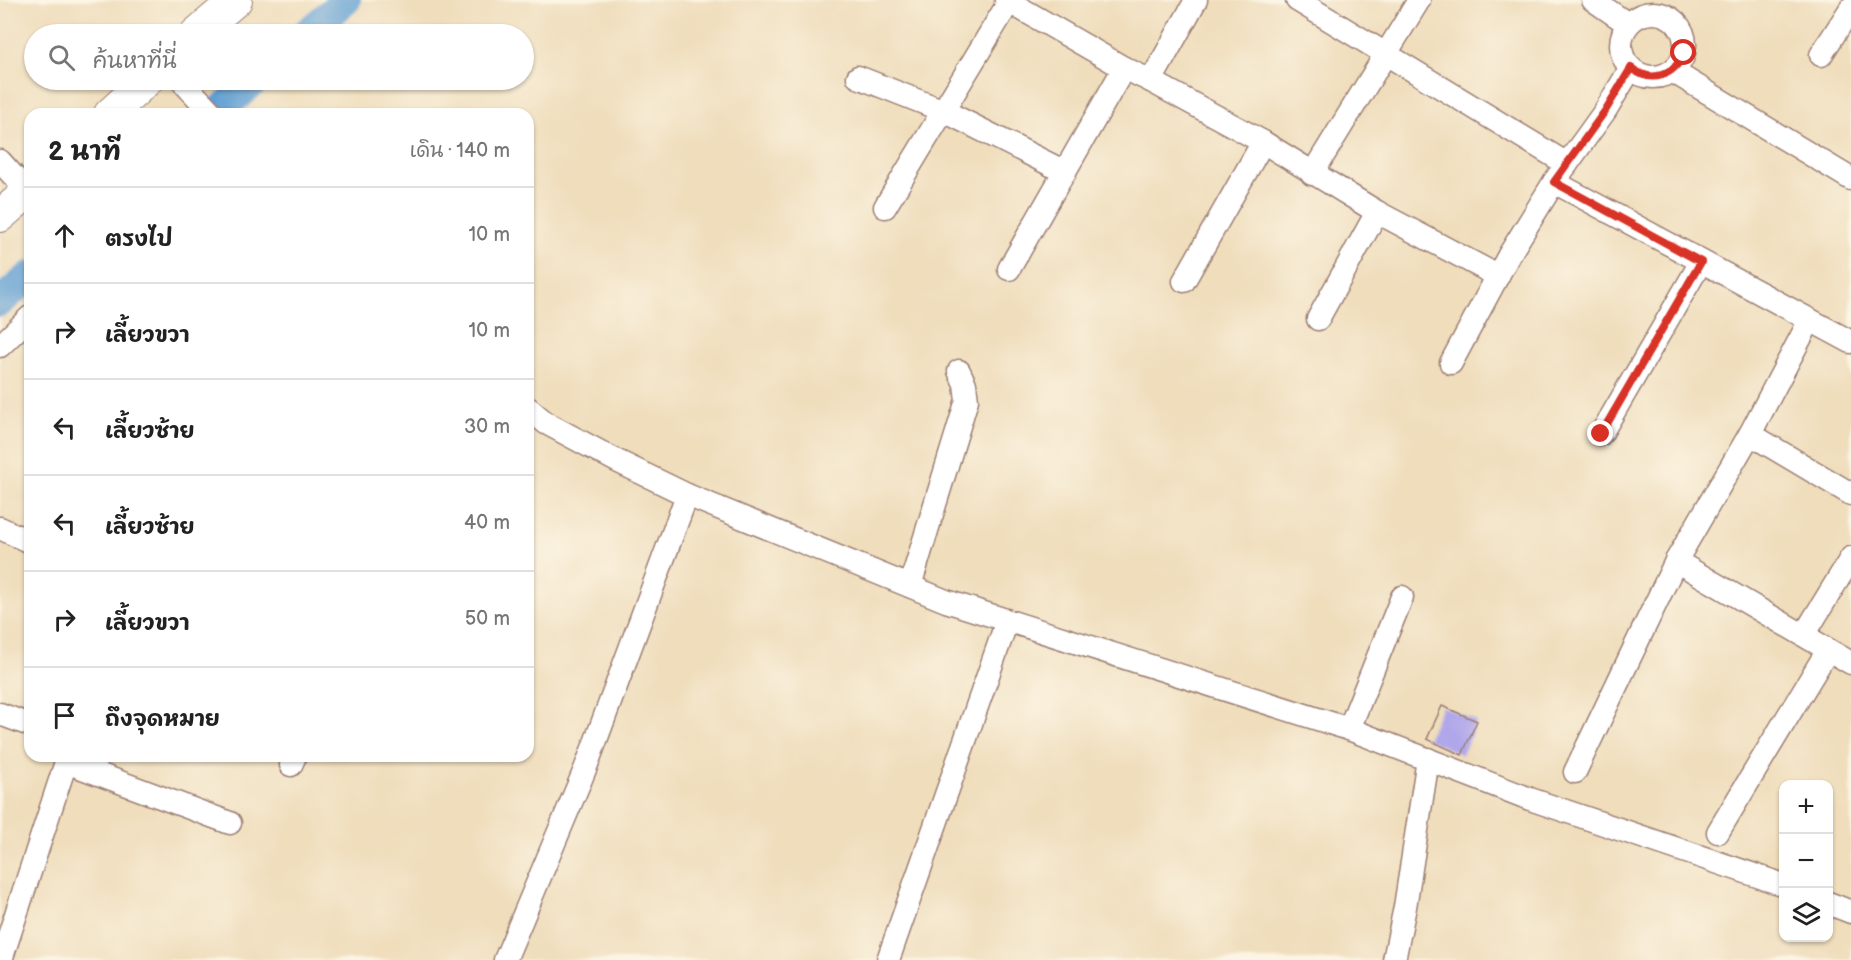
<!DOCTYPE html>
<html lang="th">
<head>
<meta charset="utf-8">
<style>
	:root { --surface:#fff; --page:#f6f6f6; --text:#222; --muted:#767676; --line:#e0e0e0 }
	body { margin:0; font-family:"Balsamiq Sans","Playpen Sans Thai",sans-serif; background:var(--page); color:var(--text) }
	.controls { position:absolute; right:18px; bottom:18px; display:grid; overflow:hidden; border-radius:12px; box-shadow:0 2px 4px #0004 }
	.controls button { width:54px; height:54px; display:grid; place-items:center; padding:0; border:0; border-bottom:2px solid var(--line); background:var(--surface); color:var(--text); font:30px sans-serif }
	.stop { position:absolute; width:18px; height:18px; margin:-14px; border:4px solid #d93025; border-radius:50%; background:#fff }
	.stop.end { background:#d93025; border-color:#fff; box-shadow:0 2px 6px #0008 }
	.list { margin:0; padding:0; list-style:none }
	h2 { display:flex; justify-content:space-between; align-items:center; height:78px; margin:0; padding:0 24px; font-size:26px }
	h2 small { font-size:20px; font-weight:400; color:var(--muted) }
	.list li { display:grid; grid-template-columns:39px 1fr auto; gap:18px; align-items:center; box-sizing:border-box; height:96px; padding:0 24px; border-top:2px solid var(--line) }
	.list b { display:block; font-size:22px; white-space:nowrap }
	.list em { font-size:20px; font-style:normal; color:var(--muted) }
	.icon { flex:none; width:33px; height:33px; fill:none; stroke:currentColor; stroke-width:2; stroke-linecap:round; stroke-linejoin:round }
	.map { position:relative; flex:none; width:1851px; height:960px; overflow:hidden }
	.search { position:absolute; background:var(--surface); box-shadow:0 2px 4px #0004; left:24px; top:24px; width:510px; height:66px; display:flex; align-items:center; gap:15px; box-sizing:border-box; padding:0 21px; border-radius:33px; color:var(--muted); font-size:22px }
	.panel { position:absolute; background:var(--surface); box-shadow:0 2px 4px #0004; left:24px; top:108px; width:510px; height:654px; border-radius:18px }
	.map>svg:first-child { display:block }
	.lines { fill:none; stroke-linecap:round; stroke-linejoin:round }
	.canal { stroke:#619fd3; stroke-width:30 }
	.building { fill:#b0a7ea }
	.street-casing { stroke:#9c7e73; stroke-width:25 }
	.secondary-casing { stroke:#9c7e73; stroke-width:34 }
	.street { stroke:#fff; stroke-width:22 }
	.secondary { stroke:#fff; stroke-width:32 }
	.route { stroke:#d93025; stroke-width:8 }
</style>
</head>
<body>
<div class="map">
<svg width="1851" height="960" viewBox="0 0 1851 960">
	<rect width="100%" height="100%" fill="#fcf5e5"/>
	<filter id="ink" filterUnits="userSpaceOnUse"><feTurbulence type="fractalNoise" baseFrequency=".0167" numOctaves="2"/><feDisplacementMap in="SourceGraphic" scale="12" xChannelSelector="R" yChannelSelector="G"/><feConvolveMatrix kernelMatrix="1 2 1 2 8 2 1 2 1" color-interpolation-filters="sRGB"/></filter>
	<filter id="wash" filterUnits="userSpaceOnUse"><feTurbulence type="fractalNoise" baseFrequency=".008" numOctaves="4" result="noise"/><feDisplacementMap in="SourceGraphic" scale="24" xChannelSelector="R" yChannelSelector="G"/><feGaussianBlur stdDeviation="1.35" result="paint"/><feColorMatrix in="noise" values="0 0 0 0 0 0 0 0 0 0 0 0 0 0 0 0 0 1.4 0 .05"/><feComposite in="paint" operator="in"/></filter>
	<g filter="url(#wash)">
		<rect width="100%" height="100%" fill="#efddbb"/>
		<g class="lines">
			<g class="canal">
				<polyline points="306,34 346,0"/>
				<polyline points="216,114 255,80"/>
				<polyline points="0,302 30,276"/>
			</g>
		</g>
		<g id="blocks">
			<polygon class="building" points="1442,706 1477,721 1462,755 1427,739"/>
		</g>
	</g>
	<g filter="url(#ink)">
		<use href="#blocks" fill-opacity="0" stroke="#9c7e73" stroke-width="1.5"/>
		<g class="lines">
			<g class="street-casing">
				<g id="street">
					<polyline points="1006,0 1124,68 1151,81 1263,142 1377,212 1498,276"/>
					<polyline points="1297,0 1567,164"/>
					<polyline points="1593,0 1628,24"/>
					<circle cx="1653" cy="45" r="32"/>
					<polyline points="1821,55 1851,8"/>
					<polyline points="1672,71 1851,179"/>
					<polyline points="858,77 944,111 1065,172"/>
					<polyline points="181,80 213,114"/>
					<polyline points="1151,81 1196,0"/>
					<polyline points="0,161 28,192"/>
					<polyline points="1312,174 1419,0"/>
					<polyline points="1554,182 1851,342"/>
					<polyline points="885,207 1009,2"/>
					<polyline points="1009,269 1124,68"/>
					<polyline points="1184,281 1263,142"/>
					<polyline points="1318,319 1377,212"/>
					<polyline points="0,346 30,317"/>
					<polyline points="1451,363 1509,255 1554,182 1605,111 1631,68"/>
					<polyline points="528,408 546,423 617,461 687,495 946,601 1349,729 1530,799 1784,885"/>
					<polyline points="1601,434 1701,262"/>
					<polyline points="1750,434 1851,494"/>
					<polyline points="0,528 30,542"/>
					<polyline points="1676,561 1851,663"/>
					<polyline points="910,586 967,400 965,384 959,371"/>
					<polyline points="1804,635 1851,558"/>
					<polyline points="0,714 30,725"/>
					<polyline points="1349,729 1402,597"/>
					<polyline points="66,762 230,823"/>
					<polyline points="291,765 295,756"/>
					<polyline points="1575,772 1676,561 1750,434 1810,320"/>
					<polyline points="1718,832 1828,650"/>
					<polyline points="1828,903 1851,912"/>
					<polyline points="1,960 68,756"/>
					<polyline points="505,960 586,767 687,495"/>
					<polyline points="888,960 1007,621"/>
					<polyline points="1394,960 1405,907 1428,759"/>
				</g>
			</g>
			<g class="secondary-casing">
				<g id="secondary">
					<polyline points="196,34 236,0"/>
					<polyline points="110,114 147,80"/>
					<polyline points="0,216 30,190"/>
				</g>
			</g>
			<use href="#street" class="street"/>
			<use href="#secondary" class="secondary"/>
		</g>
	</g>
	<g class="lines" filter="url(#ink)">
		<path class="route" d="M1601,434L1701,262L1554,182L1605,111L1631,68C1652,84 1674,76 1684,53"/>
	</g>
</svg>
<div class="controls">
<button>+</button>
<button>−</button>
<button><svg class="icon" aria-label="layers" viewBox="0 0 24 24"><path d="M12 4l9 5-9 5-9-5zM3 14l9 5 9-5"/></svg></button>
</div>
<div class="stop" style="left:1684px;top:53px"></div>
<div class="stop end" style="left:1601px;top:434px"></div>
<div class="search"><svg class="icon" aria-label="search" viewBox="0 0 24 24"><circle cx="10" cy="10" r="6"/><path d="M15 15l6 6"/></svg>ค้นหาที่นี่</div>
<section class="panel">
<h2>2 นาที<small>เดิน · 140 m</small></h2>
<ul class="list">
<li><svg class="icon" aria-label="ahead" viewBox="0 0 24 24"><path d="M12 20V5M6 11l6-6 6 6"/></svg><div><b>ตรงไป</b></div><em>10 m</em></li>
<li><svg class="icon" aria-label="right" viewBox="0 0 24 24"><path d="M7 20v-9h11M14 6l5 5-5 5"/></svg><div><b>เลี้ยวขวา</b></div><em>10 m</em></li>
<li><svg class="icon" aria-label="left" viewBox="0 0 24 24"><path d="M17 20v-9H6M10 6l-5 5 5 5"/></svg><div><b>เลี้ยวซ้าย</b></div><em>30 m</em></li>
<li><svg class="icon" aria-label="left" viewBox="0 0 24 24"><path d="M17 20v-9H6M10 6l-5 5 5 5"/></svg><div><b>เลี้ยวซ้าย</b></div><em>40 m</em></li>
<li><svg class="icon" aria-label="right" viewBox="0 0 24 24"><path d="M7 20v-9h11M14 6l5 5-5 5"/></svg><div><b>เลี้ยวขวา</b></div><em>50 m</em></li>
<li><svg class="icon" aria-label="arrive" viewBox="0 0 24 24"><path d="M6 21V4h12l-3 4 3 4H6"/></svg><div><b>ถึงจุดหมาย</b></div></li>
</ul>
</section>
</div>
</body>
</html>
